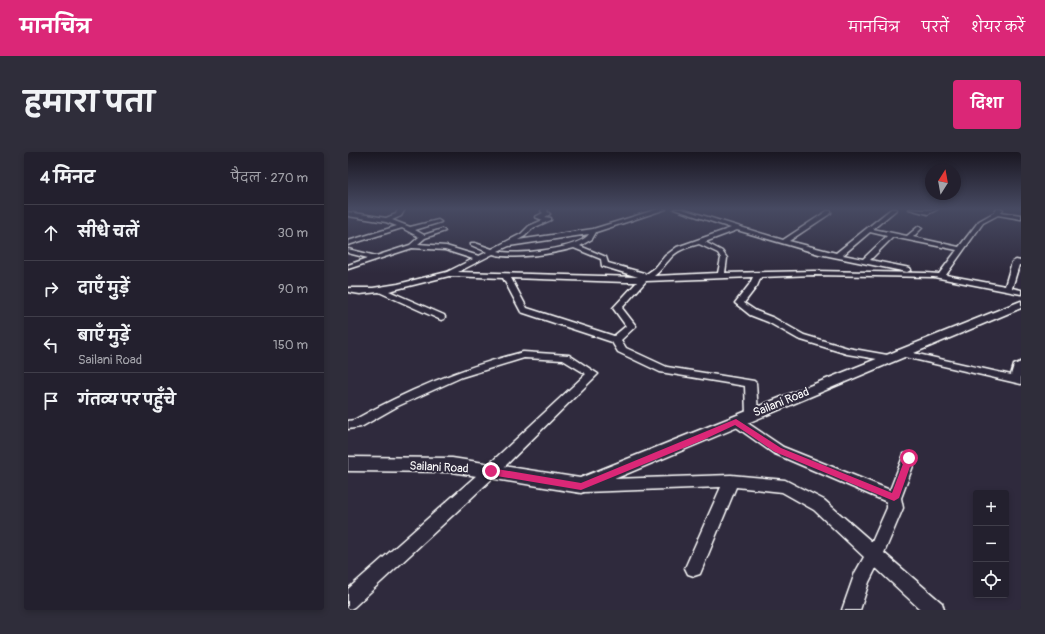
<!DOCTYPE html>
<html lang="hi">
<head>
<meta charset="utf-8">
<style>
	:root { --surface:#23202e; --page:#2f2d3a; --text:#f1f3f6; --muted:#a3a3aa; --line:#403e4a; --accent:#db2777 }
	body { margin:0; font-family:Pangolin,"Playpen Sans Deva",sans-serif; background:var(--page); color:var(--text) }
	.controls { position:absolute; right:12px; bottom:12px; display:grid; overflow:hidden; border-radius:4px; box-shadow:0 2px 6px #0003 }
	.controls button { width:36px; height:36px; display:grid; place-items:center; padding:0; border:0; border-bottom:1px solid var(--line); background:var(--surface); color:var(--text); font:20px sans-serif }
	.compass { position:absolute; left:577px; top:12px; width:36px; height:36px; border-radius:50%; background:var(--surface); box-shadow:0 2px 6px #0003; rotate:11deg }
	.stop { position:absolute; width:12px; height:12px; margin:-9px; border:3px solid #db2777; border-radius:50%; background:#fff }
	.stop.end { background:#db2777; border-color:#fff; box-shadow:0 1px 4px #0008 }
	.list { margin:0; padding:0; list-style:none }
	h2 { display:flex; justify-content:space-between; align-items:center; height:52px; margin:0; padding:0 16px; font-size:17px }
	h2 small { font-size:13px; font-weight:400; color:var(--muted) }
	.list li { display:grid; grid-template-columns:26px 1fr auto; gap:12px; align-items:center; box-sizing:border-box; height:56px; padding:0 16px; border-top:1px solid var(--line) }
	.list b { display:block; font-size:15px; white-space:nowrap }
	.list p { margin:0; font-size:13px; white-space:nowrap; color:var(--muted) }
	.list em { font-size:13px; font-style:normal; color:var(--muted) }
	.icon { flex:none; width:22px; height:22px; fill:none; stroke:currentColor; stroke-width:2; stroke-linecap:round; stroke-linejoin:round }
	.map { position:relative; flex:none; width:673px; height:458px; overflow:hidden; border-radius:4px }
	header { display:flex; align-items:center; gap:24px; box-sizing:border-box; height:56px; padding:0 20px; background:var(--accent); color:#fff }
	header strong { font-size:19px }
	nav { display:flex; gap:22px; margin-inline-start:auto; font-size:14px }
	.intro { display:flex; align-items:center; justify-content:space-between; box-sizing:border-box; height:96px; padding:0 24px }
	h1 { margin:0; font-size:28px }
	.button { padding:10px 18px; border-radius:4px; background:var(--accent); color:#fff; font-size:14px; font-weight:700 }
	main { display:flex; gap:24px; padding:0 24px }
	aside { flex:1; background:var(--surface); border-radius:4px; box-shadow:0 2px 6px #0003 }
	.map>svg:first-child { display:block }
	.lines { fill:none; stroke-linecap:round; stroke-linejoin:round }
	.minor-casing { stroke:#fff; stroke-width:3 }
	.major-casing { stroke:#fff; stroke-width:3 }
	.minor { fill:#2f2a3d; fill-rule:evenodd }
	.major { fill:#2f2a3d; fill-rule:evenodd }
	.route { fill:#db2777 }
	.labels { text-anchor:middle; stroke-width:4; stroke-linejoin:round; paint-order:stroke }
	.street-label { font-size:12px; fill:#fff; stroke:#2f2a3d }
</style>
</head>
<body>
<header>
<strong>मानचित्र</strong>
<nav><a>मानचित्र</a><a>परतें</a><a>शेयर करें</a></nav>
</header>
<div class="intro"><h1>हमारा पता</h1><a class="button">दिशा</a></div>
<main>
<aside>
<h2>4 मिनट<small>पैदल · 270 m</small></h2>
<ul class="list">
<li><svg class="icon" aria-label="ahead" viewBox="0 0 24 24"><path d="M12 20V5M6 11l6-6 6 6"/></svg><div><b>सीधे चलें</b></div><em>30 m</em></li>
<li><svg class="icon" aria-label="right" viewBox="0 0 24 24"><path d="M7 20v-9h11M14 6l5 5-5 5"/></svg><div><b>दाएँ मुड़ें</b></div><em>90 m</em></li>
<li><svg class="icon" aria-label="left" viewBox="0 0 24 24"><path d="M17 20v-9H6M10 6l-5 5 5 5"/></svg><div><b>बाएँ मुड़ें</b><p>Sailani Road</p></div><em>150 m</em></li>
<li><svg class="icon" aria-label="arrive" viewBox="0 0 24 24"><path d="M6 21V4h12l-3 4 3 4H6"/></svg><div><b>गंतव्य पर पहुँचे</b></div></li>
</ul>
</aside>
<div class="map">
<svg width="673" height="458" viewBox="0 0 673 458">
	<rect width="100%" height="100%" fill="#2f2a3d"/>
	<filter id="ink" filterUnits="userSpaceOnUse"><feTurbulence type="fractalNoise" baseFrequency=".025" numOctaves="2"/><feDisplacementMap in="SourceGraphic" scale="8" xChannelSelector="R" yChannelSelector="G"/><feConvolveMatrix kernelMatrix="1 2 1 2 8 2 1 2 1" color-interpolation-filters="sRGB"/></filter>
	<g filter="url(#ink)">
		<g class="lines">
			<g class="minor-casing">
				<g id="minor">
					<path d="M50,57H57L53,64L44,68L62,75L90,68L93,70L67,78L76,83L94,77L97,79L77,86L70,92L98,94L131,104L139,100L123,93V91H127L144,97L173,82L181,74L195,68L187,65L195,61L193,59L194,57H200L199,59L202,62L197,65L203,66V68L185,76L177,84L170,88L245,77L310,57H318L248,80L244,87L232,94L258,105L260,111L296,121L297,123L307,116L317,104L329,95L383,76L326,57H334L435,88L479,59H483V61L441,89L488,101L543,57H549L525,77L559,84L571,74L574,76L565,85L611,95L631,69L647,60L649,57H655L653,60L673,63V67L650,63L635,71L598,123L657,134L664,110L668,108L673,109V113H671L664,136L673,138V142L586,125L466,123L413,125L409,134L396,151L408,159L426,166L456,183L500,196L545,204L546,206L541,209L499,202L450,187L420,170L402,163L387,151L401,133L405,125L298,129L274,156L288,174L273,188L278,196L319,215L406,229L408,231L410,262L408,265H400L398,262L397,234L312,220L270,200L264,190L173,160L155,126L101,124L41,139L96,163L97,165L96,167L93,168L31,140L12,142L0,140V136H25L50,132L99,120L125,107L97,98L64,96L0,117V113L20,106L0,101V97L28,104L62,93L71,85L54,76L0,93V89L49,74L38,70L0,64V60L38,66L48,62ZM389,78L471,102L559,120L563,118L562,116L522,108L545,85L609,98L591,122L578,121L466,119L377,121L379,106L374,99L357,90ZM522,80L539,84L515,107L495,103ZM241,82C231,97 167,104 150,99L161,94ZM351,92L370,101L373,106L370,121L306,124C313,119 315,114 321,108C328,98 340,95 351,92ZM226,96L253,107L254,114L290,125L110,120L145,102C165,108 205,102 226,96ZM163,126L278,130H289L265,156L278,174L266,184L179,156Z"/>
					<polygon points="561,57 579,58 590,57 580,62"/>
					<polygon points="552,198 663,223 666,213 673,210 673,232 548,203 547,201 548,199"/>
					<path d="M175,200L221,203L250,222L148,323L6,455L0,458V437L138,315L238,222L215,208L176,206L114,225L50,254L13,275L0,277V269L6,268C60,238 116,215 175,200Z"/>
					<polygon points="388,265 392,266 435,295 542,338 556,302 561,301 566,302 568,306 553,346 555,356 536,401 594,451 596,458 573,458 528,416 521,430 512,458 494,458 507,421 516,405 466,358 434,340 388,335 352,422 346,424 340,422 337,416 373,335 236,340 231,338 229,334 231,330 236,328 383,323 437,328 476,348 524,390 539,356 539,350 425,301 384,272 382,269 384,266"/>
				</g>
			</g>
			<g class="major-casing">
				<polygon id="major" points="673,149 673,156 233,341 104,320 0,319 0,305 104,306 232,326"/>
			</g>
			<use href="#minor" class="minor"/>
			<use href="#major" class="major"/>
		</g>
	</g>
	<linearGradient id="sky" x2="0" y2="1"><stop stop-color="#1a1722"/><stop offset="0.47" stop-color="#474a62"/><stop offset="1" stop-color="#474a62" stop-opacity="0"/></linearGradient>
	<rect width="673" height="121" fill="url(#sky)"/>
	<polygon class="route" points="388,267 433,296 544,341 558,304 564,304 565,306 551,346 546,349 427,300 387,273 355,288 233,338 143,323 139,319 143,316 233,331"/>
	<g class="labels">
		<g class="street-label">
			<text transform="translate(433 250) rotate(-22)" y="4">Sailani Road</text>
			<text transform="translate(91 315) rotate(3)" y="4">Sailani Road</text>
		</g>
	</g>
</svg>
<div class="controls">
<button>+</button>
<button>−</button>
<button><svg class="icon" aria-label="locate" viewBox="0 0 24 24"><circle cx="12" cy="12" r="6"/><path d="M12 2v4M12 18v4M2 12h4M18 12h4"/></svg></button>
</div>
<svg class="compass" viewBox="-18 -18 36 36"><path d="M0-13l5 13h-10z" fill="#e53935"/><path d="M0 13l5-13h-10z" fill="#a3a3aa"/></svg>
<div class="stop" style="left:561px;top:306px"></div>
<div class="stop end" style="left:143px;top:319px"></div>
</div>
</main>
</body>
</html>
